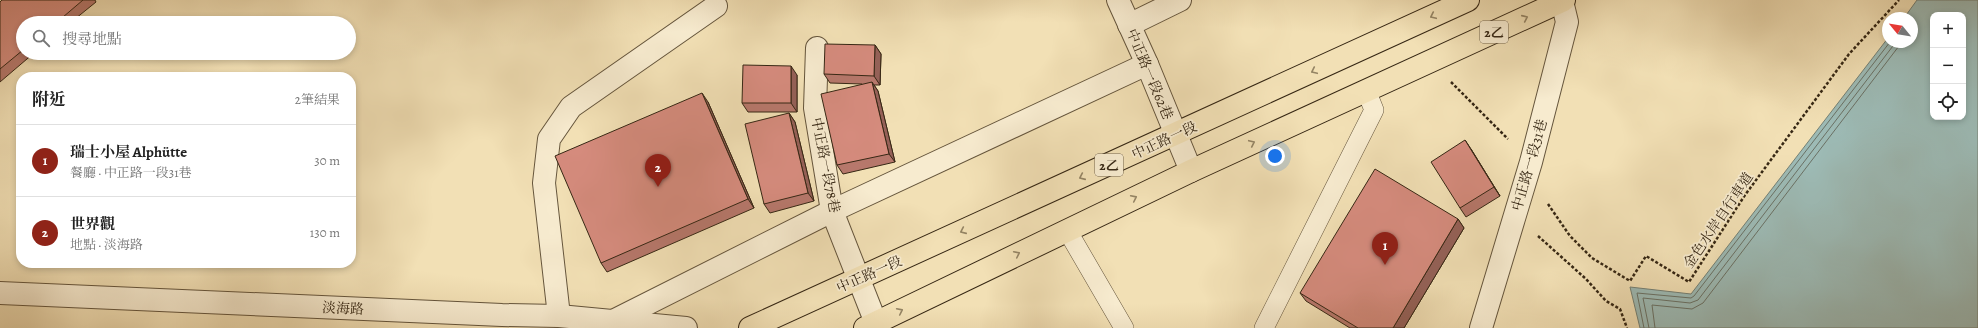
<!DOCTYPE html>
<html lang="zh-TW">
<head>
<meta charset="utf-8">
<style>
	:root { --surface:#fff; --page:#f6f6f6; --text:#222; --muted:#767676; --line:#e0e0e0; --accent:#8f2418 }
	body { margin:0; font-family:Alegreya,"Noto Serif TC",serif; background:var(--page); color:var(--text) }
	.controls { position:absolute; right:12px; top:12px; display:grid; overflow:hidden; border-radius:8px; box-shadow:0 2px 6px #0003 }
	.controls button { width:36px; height:36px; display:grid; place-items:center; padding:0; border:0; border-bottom:1px solid var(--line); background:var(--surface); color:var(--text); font:20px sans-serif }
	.compass { position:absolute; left:1882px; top:12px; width:36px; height:36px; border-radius:50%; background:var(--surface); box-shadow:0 2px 6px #0003; rotate:300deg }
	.you { position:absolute; left:1275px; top:156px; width:14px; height:14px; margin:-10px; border:3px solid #fff; border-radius:50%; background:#1a73e8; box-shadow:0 0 0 6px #1a73e833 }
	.badge { display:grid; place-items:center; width:26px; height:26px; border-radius:50%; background:var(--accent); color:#fff; font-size:13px; font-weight:700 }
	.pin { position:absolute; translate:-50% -33px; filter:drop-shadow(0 1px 2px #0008) }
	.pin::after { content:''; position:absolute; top:21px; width:14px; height:12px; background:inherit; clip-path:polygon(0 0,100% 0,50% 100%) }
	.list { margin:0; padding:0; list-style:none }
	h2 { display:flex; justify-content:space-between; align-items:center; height:52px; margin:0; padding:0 16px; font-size:17px }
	h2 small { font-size:13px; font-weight:400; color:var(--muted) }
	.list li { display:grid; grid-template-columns:26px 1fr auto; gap:12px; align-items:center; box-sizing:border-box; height:72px; padding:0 16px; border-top:1px solid var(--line) }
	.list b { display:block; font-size:15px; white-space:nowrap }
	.list p { margin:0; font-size:13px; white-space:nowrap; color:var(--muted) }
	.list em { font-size:13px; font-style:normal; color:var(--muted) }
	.icon { flex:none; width:22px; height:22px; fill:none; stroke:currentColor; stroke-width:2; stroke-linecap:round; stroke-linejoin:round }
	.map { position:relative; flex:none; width:1978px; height:328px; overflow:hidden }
	.search { position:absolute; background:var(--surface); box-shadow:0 2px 6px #0003; left:16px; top:16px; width:340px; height:44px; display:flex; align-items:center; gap:10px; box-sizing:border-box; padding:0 14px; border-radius:22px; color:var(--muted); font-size:15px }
	.panel { position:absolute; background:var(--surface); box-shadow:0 2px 6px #0003; left:16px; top:72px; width:340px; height:196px; border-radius:16px }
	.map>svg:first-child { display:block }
	.water { fill:#9dbbb6; stroke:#748075; fill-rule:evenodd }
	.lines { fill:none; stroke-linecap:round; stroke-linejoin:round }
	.shore { stroke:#6a7165; stroke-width:1 }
	.lane-casing { stroke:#65553c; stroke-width:20 }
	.street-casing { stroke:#65553c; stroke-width:24 }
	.primary-casing { stroke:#362714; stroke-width:24 }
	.path { stroke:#362714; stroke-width:2.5; stroke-dasharray:3 2; stroke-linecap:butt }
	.lane { stroke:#f7ebcf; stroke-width:19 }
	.street { stroke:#f7ebcf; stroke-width:22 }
	.primary { stroke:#f2e0b5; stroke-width:22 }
	.wall { fill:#b7786c; stroke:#362714 }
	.shaded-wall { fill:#956158; stroke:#362714 }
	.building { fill:#d58b7d; stroke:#362714 }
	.oneway { stroke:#948464 }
	.labels { text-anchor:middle; stroke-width:3.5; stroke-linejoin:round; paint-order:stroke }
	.shield { fill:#f7ebcf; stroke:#70624c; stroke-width:1 }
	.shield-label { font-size:13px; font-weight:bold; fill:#362714 }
	.street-label { font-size:14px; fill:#362714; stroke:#f7ebcf }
</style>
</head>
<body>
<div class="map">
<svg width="1978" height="328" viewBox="0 0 1978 328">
	<rect width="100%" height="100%" fill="#f2e0b5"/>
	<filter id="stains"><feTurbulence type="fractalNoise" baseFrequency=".005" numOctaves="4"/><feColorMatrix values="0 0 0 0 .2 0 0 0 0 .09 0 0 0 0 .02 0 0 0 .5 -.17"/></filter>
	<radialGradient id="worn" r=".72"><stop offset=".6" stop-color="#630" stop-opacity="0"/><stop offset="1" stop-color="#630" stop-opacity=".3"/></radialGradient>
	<path class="water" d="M1917,0H1978V328H1640L1630,287L1691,294L1888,38V42H1912V18H1904ZM1933,15H1963V117H1933Z"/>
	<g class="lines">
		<g class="shore">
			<polyline points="1644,328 1637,293 1691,298 1694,296 1890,42"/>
			<polyline points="1649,328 1643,298 1690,303 1698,300 1896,42"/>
			<polyline points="1655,328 1652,305 1692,309 1703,303 1902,42"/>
		</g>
		<g class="lane-casing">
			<g id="lane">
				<polyline points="1067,230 1124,328"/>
				<polyline points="1264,328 1374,110 1366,90"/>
			</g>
		</g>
		<g class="street-casing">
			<g id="street">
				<polyline points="1118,0 1147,64 1191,171"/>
				<polyline points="1129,25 1180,0"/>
				<polyline points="817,48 815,108 832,211 876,323"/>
				<polyline points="0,293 502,315 559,316 686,328"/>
				<polyline points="559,316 544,183 549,139 571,107 716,6"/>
				<polyline points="615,320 832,211 1147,64"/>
				<polyline points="1481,328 1531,162 1567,22 1562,1"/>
			</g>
		</g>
		<g class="primary-casing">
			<g id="primary">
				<polyline points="750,328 1468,0"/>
				<polyline points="865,328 1191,171 1564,0"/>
			</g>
		</g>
		<g class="path">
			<polyline points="1451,82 1508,139"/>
			<polyline points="1548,204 1570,236 1592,258 1630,281 1646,256 1689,282 1745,195 1849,54 1899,0"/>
			<polyline points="1538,236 1586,279 1606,301 1620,309 1627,328"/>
		</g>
		<use href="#lane" class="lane"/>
		<use href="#street" class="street"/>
		<use href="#primary" class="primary"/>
	</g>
	<g class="wall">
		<polygon points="2,0 95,0 96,2 70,23 23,23 23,53 34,53 0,82 0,2"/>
		<polygon points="875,45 881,54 880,85 874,85 878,91 895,162 843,174 837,165 862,84 830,83 824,74"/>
		<polygon points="797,75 797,112 748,112 742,103"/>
		<polygon points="708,102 754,208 607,272 601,263"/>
		<polygon points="789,113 795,122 814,201 770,213 764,204"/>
		<polygon points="1471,149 1500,196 1466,217 1460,208"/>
		<polygon points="1458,219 1464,228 1404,328 1350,328 1306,301 1300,293"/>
	</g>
	<g class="shaded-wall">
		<polygon points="875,45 881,54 880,85 874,76"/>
		<polygon points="791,66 797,75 797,112 791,103"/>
		<polygon points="872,82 878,91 895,162 889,154"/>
		<polygon points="702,93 708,102 754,208 748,199"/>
		<polygon points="789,113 795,122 814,201 808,193"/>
		<polygon points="1465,140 1471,149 1500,196 1494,187"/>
		<polygon points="1458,219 1464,228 1404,328 1393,328"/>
	</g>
	<g class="building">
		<polygon points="2,0 83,0 56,23 23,23 23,50 0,69 0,2"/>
		<polygon points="825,44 875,45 874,76 824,74"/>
		<polygon points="743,65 791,66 791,103 742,103"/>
		<polygon points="872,82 889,154 837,165 821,94"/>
		<polygon points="702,93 748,199 601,263 555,156"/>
		<polygon points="789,113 808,193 764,204 745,124"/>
		<polygon points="1465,140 1494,187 1460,208 1431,162"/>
		<polygon points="1375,169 1458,219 1393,328 1358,328 1300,293"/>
	</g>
	<defs><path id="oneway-chevron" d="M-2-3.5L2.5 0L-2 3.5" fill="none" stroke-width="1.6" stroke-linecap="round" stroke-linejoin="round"/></defs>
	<g class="oneway">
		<use href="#oneway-chevron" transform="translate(1433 16) rotate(155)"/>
		<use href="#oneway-chevron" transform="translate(1525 18) rotate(-24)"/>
		<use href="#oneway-chevron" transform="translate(1314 71) rotate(155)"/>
		<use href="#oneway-chevron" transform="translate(1252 143) rotate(-25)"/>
		<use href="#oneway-chevron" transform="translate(1082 177) rotate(156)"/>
		<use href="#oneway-chevron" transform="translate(1134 198) rotate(-26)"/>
		<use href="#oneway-chevron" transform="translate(963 231) rotate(156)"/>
		<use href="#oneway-chevron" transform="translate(1017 254) rotate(-26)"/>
		<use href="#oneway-chevron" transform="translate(900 311) rotate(-26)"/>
	</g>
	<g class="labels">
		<g class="shield">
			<rect x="1480" y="21" width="28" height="22" rx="3"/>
			<rect x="1095" y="154" width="28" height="22" rx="3"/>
		</g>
		<g class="shield-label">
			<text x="1494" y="37">2乙</text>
			<text x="1109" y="170">2乙</text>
		</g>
		<g class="street-label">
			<text transform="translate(1150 74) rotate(67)" y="5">中正路一段62巷</text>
			<text transform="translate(1164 140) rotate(-25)" y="5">中正路一段</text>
			<text transform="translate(826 165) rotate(79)" y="5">中正路一段78巷</text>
			<text transform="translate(1529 165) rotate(-74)" y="5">中正路一段31巷</text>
			<text transform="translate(1718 220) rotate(-56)" y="5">金色水岸自行車道</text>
			<text transform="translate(869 274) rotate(-24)" y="5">中正路一段</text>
			<text transform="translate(343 308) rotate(3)" y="5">淡海路</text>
		</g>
	</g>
	<rect width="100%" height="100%" filter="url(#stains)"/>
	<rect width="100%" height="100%" fill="url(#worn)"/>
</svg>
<div class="controls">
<button>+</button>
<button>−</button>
<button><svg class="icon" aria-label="locate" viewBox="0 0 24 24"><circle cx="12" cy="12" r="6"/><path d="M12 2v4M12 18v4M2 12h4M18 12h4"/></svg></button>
</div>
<svg class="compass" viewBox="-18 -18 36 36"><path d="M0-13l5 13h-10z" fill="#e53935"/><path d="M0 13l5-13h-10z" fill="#767676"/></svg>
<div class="you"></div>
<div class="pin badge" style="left:1385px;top:265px">1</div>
<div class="pin badge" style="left:658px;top:187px">2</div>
<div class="search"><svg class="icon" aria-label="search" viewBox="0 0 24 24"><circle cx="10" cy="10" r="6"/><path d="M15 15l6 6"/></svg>搜尋地點</div>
<section class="panel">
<h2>附近<small>2筆結果</small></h2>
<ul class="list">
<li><span class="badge">1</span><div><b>瑞士小屋 Alphütte</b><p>餐廳 · 中正路一段31巷</p></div><em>30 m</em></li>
<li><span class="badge">2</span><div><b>世界觀</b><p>地點 · 淡海路</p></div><em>130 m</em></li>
</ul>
</section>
</div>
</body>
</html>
